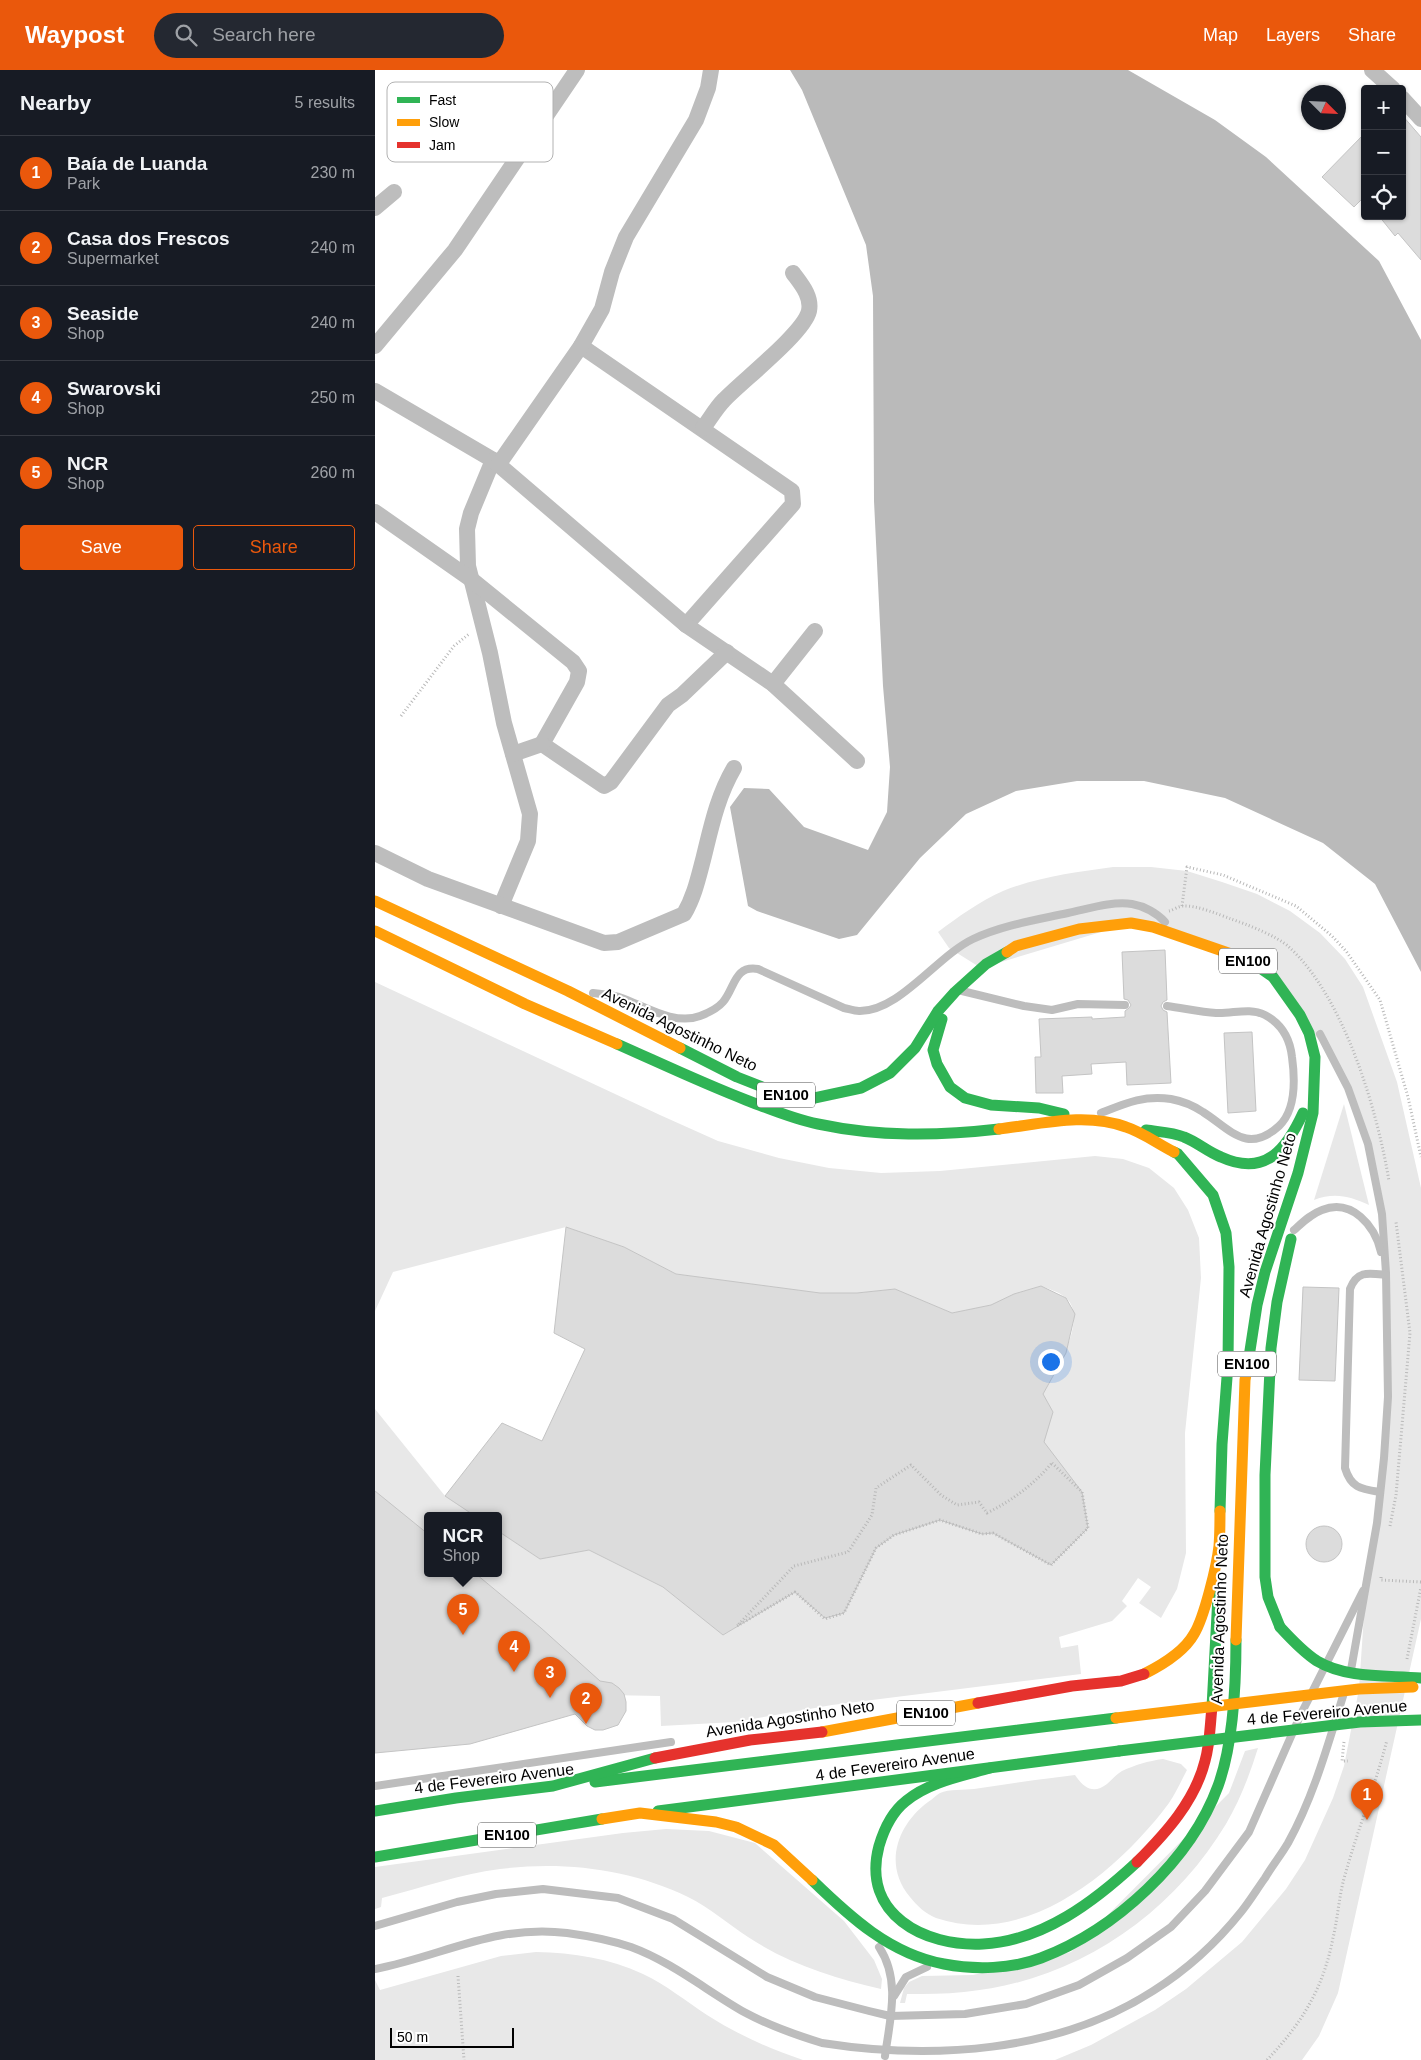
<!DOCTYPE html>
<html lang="en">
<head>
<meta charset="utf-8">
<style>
	:root { --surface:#171b24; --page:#242831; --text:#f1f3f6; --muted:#9ea1a6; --line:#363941; --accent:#ea580c }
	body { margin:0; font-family:Helvetica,sans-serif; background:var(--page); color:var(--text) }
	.controls { position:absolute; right:15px; top:15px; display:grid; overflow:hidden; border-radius:5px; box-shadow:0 1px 4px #0004 }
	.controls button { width:45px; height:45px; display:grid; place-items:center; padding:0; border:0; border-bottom:1px solid var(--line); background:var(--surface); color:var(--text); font:25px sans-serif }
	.compass { position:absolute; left:926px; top:15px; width:45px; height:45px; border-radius:50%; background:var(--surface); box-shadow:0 1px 4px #0004; rotate:114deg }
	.scale { position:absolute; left:15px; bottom:12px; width:124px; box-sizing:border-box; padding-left:5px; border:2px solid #000; border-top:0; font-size:14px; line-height:18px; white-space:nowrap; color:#000; -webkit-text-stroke:4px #fff; paint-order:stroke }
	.you { position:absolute; left:675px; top:1291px; width:18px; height:18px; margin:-12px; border:4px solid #fff; border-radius:50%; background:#1a73e8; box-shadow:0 0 0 8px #1a73e833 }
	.badge { display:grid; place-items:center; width:32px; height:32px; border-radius:50%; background:var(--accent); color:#fff; font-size:16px; font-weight:700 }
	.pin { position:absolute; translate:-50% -41px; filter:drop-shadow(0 1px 2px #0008) }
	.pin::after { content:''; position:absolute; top:26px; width:18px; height:15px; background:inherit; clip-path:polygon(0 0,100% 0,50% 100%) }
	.popup { position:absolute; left:49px; top:1442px; width:78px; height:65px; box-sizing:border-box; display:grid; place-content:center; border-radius:5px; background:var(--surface); filter:drop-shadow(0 1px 4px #0005); font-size:16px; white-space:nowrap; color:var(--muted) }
	.popup b { font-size:19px; color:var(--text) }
	.popup::after { content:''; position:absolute; left:50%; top:100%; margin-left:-10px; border:10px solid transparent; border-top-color:var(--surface) }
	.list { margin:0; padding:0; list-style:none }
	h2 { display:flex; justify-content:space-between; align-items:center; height:65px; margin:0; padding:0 20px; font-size:21px }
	h2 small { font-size:16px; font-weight:400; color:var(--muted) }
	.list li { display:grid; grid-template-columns:32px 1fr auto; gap:15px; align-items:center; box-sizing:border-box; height:75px; padding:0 20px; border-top:1px solid var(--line) }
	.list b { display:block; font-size:19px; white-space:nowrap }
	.list p { margin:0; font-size:16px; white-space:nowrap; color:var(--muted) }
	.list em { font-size:16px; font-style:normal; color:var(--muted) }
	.actions { display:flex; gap:10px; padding:15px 20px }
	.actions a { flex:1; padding:11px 0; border:1px solid var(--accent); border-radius:5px; text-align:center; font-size:18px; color:var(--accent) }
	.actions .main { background:var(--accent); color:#fff }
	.icon { flex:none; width:28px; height:28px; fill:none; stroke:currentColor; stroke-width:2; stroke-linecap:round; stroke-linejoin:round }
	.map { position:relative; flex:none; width:1046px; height:1990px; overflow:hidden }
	header { display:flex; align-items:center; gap:30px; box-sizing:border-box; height:70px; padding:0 25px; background:var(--accent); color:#fff }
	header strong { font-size:24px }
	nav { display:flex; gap:28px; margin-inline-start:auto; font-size:18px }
	.search { width:350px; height:45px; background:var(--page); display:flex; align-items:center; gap:12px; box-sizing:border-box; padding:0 18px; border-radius:28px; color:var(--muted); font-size:19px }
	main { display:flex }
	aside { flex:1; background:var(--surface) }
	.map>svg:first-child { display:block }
	.green { fill:#e8e8e8 }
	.water { fill:#bababa }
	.building { fill:#dcdcdc; stroke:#c4c4c4 }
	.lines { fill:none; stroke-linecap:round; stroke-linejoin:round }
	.path { stroke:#b8b8b8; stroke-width:3; stroke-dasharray:1 2.5; stroke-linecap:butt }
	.lane { stroke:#bdbdbd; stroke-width:8 }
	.street { stroke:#bdbdbd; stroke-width:16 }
	.fast { stroke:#30b455; stroke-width:11 }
	.slow { stroke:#ff9f0a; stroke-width:11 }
	.jam { stroke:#e5322d; stroke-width:11 }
	.fast-bridge { stroke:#30b455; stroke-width:11 }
	.slow-bridge { stroke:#ff9f0a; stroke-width:11 }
	.labels { text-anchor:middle; stroke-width:4; stroke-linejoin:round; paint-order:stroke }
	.shield { fill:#fff; stroke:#4c4c4c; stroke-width:1 }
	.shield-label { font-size:15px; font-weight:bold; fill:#000 }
	.street-label { font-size:16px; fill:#000; stroke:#fff }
	.key { fill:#fff; stroke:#b2b2b2; stroke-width:1 }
	.key-label { font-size:14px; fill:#000 }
</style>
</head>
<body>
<header>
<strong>Waypost</strong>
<div class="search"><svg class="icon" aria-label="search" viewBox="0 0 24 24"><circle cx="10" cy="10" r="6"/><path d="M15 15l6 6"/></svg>Search here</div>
<nav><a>Map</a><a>Layers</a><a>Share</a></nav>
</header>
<main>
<aside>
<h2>Nearby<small>5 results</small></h2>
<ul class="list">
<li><span class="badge">1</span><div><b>Baía de Luanda</b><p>Park</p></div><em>230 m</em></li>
<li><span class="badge">2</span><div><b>Casa dos Frescos</b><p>Supermarket</p></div><em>240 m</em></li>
<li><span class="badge">3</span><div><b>Seaside</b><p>Shop</p></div><em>240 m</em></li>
<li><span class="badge">4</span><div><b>Swarovski</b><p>Shop</p></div><em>250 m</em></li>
<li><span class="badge">5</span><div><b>NCR</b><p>Shop</p></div><em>260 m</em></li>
</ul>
<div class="actions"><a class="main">Save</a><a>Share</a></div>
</aside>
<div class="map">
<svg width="1046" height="1990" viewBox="0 0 1046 1990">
	<rect width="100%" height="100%" fill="#fff"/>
	<g class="green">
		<path d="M738,797H776L812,801L847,812L882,824L915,841L945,863L970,889L988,917L1022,1012L1046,1118V1549L963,1923L944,1966L927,1990H680L716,1975L780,1940L811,1919L867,1872L911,1819L930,1790L958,1728L969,1696L984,1619L991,1515L1002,1453L1013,1327L1007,1144L993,1074L960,990L887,899L756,853L606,898L574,878L563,862C583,847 605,831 628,821C663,807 701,802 738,797Z"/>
		<path d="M0,912L285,1045L343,1071L404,1088L454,1098L506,1103L565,1101L720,1086L748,1089L774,1098L799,1118L813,1140L824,1168L826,1208L810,1363L811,1483L802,1519L786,1548L764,1533L776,1517L763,1508L747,1531L752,1536L737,1551L684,1567L686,1578L703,1575L706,1604L457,1635L360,1652L286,1656L285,1626L232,1625L164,1591L54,1504H123V1461L165,1489L214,1480L288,1517L348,1565L420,1522L450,1548L469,1543L501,1478L519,1465L565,1450L607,1464L618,1463L676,1495L713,1458L707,1422L677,1393L667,1366L678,1342L668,1324C680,1303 714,1248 691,1228C685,1222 673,1219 666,1216L640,1224L616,1235L577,1243L520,1219L482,1223H445L301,1204L249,1177L191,1157L18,1202L0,1241Z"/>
		<path d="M969,1034L994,1135C975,1126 959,1122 939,1130Z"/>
		<polygon points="0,1339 70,1426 100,1446 53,1446 53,1503 0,1460"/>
		<path d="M883,1678C875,1704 865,1730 851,1754C795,1847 698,1912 589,1922C570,1924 551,1924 532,1924L530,1933H525L529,1918L534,1912L547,1906L598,1905L696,1882L854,1723L870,1681Z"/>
		<path d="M788,1689L806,1694L812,1700C806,1711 801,1723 794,1733C744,1800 652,1879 561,1848C551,1844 542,1836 535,1827C508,1795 522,1755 553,1732C557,1730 561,1725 565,1723C574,1719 589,1720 599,1719C633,1714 666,1709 700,1705C708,1717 718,1725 732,1714C737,1710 740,1705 747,1701C760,1695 773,1691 788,1689Z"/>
		<path d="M291,1759L334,1761L380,1773L469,1851L499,1890L507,1909L506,1919C459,1908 414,1894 373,1867C353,1854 335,1838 313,1827C255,1799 189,1791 125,1799C85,1804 46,1818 7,1828L6,1837L0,1839V1797L248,1763Z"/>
		<path d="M161,1882C199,1883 234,1888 268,1904C291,1915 311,1931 332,1945C362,1964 394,1979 428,1990H0V1910L5,1920L126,1886Z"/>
	</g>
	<polygon class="water" points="415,0 753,0 840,50 891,87 1004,191 1046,270 1046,902 1000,814 948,773 850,728 769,711 702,711 641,721 591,744 545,788 482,865 464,869 382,841 373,836 355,737 369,718 394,719 429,757 493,780 512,742 515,697 508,616 499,431 498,226 491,175 427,20"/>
	<g class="building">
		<polygon points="1027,45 1046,67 1046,190 1023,163 1020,166 1004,146 1027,146"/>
		<polygon points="990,63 990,126 979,137 947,107"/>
		<polygon points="790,880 792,930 788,932 786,936 788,940 792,942 796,1013 752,1015 751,992 716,994 717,1004 687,1006 688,1023 661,1023 660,987 666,987 664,949 717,947 717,949 750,947 750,941 754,938 756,935 753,930 749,929 747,882"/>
		<polygon points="877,962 881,1041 853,1043 849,963"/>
		<polygon points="191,1157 249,1177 301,1204 445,1223 482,1223 520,1219 577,1243 616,1235 639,1224 666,1216 691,1228 700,1244 691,1283 668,1324 678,1342 669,1372 707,1422 713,1458 676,1495 618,1463 607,1464 565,1450 519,1465 501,1478 469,1543 450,1548 420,1522 348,1565 288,1517 214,1480 165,1489 123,1461 123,1446 100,1446 70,1426 127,1353 167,1371 210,1279 179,1263"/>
		<polygon points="928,1217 964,1218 960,1311 924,1310"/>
		<polygon points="0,1421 53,1464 53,1504 101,1504 166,1558 225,1611 237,1613 244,1618 249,1624 251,1632 251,1641 243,1655 228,1660 220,1660 212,1656 200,1644 95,1674 0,1683"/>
		<circle cx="949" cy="1474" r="18"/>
	</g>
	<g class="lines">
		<g class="path">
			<polyline points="26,646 79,576 94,564"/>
			<polyline points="807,836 812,797 848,805 921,836 957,866 971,881 1005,930 1033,1027 1046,1087"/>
			<path d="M794,841C798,840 804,836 808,836C821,835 843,844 856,849C871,854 902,866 914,877C969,927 1002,1039 1014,1111"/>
			<path d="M677,1393L707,1422L713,1458L676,1495L618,1463L607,1464L565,1450L519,1465L501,1478L469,1543L450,1549L420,1522L362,1556L419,1496L473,1482L497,1445L501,1418L536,1395L566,1425L582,1435L604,1432L612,1443C638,1430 658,1415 677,1393Z"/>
			<polyline points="1015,1456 1021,1425 1035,1263 1021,1152"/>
			<polyline points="1006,1507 1006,1510 1046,1512"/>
			<polyline points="1032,1589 1046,1517"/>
			<polyline points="969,1672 967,1691 973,1691"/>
			<polyline points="83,1906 89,1990"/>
			<path d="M892,1990C927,1953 948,1919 958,1868C963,1847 964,1825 970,1805C983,1759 1000,1716 1012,1670"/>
		</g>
		<g class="lane">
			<polyline points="587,921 649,936 677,940 703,934 750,935"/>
			<path d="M218,923C227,924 236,925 244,927C268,935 299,956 325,946C333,943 342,939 348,932C360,918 359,895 383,899L469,938C474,939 479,941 484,941C524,942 562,886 598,869C628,855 661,850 693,843C713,839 736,831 757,834C769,836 782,843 790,852"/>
			<polyline points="945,964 973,1018 993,1074 1007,1144 1011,1203 1013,1327 1009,1388 1002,1453 976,1600"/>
			<path d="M726,1043C751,1033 769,1025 796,1029C807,1031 819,1036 828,1042C855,1059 872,1085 904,1056C921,1040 920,1009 917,987C915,969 907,954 890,945C874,937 858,944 841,943C825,942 808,938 792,936"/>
			<path d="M919,1160C928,1152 936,1144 947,1140C977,1128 1000,1156 1006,1182"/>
			<path d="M1005,1422C986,1419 976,1418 970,1398L975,1219C982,1200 994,1203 1011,1205"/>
			<polyline points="0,1716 296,1672"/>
			<polyline points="0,1856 82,1832 121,1824 168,1819 243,1828 298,1849 392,1907 440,1927 494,1941 515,1946 590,1944 651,1934 704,1915 752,1888 796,1857 830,1821 874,1762 925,1646 988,1521"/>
			<path d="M504,1877C526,1910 515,1949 510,1986"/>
			<path d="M0,1899C67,1886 120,1854 192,1863C214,1866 235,1870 256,1877C297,1892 332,1921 369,1942C393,1955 421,1965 447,1973C556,1990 682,1983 778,1921C810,1901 842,1872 866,1842C875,1831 882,1819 890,1808C897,1796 906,1785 913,1773C939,1726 953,1674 969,1623"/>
			<polyline points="519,1926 531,1907 552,1897"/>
		</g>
		<g class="street">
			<polyline points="997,0 1018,19"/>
			<polyline points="1027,28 1046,49"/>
			<polyline points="0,138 19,122"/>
			<polyline points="0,276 80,180 202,0"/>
			<polyline points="206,276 417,421 418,434 311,555"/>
			<polyline points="0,321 118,390 311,555 398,614 482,691"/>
			<path d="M328,358C335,349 341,338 349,330C367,311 429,263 434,241C437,226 426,214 418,203"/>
			<polyline points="118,390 96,443 92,459 93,496 115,583 129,653 155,744 153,771 126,836"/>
			<polyline points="123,395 206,276 227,239 237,202 251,167 321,50 333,18 336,0"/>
			<polyline points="0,442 97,510 198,592 204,601 202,612 167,674 229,716 236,712 293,635 307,625 352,582"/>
			<polyline points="398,614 440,561"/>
			<polyline points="138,684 167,674"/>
			<path d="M0,783L53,809L229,873L243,872L309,844C319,827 323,809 328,790C336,758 342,727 359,698"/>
		</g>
		<g class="fast">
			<polyline points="862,886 875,891 898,907 925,945 934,963 940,987 938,1043 923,1103 890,1202 882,1235 874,1287"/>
			<polyline points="567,949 558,980 562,994 575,1017 590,1028 616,1035 664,1038 689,1044"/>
			<path d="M242,974C285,993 327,1013 371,1030C395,1039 418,1049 443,1054C504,1067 563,1066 624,1059"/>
			<polyline points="305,978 362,1007 400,1022 430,1030 486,1018 515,1003 540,978 563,941 580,922 611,894 632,882"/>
			<path d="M771,1060C784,1062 797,1062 809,1067C822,1072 833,1082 846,1087C890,1107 911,1080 928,1043"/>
			<polyline points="799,1082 803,1084 838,1125 851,1163 854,1197 853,1294 847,1374 845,1441"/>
			<polyline points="905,1557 893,1527 890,1507 890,1405 896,1278 902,1232 916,1169"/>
			<polyline points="837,1637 843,1526"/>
			<path d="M615,1698C587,1706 554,1712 531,1731C517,1742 509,1759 504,1776C486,1844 549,1877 608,1874C668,1871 720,1831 762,1792"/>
			<polyline points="220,1712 741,1648"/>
			<polyline points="0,1741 81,1728 178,1716 280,1688"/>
			<polyline points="283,1741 744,1681"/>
			<polyline points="0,1787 227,1749"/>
			<path d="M437,1810C475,1847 515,1884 569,1894C600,1900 637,1899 666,1888C740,1860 816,1790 843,1716C858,1675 861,1613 861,1570"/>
		</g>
		<g class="slow">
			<polyline points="0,831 193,921 305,978"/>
			<polyline points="0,861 150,934 242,974"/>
			<polyline points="632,882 641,876 704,859 756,853 778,857 862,886"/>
			<path d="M624,1059C666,1054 711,1042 751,1057C767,1062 783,1074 799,1082"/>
			<polyline points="861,1570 870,1310 874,1287"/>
			<path d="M769,1604C787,1595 809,1582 819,1564C829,1548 842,1495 844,1476C845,1464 845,1452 845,1441"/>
			<polyline points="447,1662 603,1633"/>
			<polyline points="227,1749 265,1743 341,1752 361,1757 399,1775 437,1810"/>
		</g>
		<g class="jam">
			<polyline points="603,1633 697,1616 746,1611 769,1604"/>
			<polyline points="280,1688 375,1670 447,1662"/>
			<path d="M762,1792C791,1763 820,1731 830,1691C835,1674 835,1655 837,1637"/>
		</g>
		<g class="fast-bridge">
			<path d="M905,1557C916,1569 928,1582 942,1591C972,1609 1013,1605 1046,1608"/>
			<polyline points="744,1681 985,1652 1046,1650"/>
		</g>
		<polyline class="slow-bridge" points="741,1648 984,1619 1038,1617"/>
	</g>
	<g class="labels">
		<g class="shield">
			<rect x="844" y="878.5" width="58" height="25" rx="4"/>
			<rect x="382" y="1012.5" width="58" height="25" rx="4"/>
			<rect x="843" y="1281.5" width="58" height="25" rx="4"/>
			<rect x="522" y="1630.5" width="58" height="25" rx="4"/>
			<rect x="103" y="1752.5" width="58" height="25" rx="4"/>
		</g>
		<g class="shield-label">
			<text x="873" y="896">EN100</text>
			<text x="411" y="1030">EN100</text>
			<text x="872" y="1299">EN100</text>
			<text x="551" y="1648">EN100</text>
			<text x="132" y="1770">EN100</text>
		</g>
		<g class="street-label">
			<text transform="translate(305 959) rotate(26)" y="6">Avenida Agostinho Neto</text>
			<text transform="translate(892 1145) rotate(-74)" y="6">Avenida Agostinho Neto</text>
			<text transform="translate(844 1549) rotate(-88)" y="6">Avenida Agostinho Neto</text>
			<text transform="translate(952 1642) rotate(-5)" y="6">4 de Fevereiro Avenue</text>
			<text transform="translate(415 1648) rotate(-9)" y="6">Avenida Agostinho Neto</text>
			<text transform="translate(520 1694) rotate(-8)" y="6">4 de Fevereiro Avenue</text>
			<text transform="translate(119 1708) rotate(-7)" y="6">4 de Fevereiro Avenue</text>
		</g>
	</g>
	<rect x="12" y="12" width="166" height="80" rx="8" class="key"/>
	<rect x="22" y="27" width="23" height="6" fill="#30b455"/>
	<rect x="22" y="49" width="23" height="7" fill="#ff9f0a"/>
	<rect x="22" y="72" width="23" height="6" fill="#e5322d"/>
	<g class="key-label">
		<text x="54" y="35">Fast</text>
		<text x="54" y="57">Slow</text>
		<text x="54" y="80">Jam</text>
	</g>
</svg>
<div class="controls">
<button>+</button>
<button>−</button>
<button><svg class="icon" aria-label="locate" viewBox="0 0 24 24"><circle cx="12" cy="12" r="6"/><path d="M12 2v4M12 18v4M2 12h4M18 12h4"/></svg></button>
</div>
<svg class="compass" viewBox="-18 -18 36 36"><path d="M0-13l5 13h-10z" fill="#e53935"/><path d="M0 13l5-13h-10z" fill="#9ea1a6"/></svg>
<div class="scale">50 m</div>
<div class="you"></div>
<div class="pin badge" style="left:992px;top:1750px">1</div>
<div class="pin badge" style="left:211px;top:1654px">2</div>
<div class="pin badge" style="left:175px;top:1628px">3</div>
<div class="pin badge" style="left:139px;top:1602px">4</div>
<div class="pin badge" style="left:88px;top:1565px">5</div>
<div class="popup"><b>NCR</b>Shop</div>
</div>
</main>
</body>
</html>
